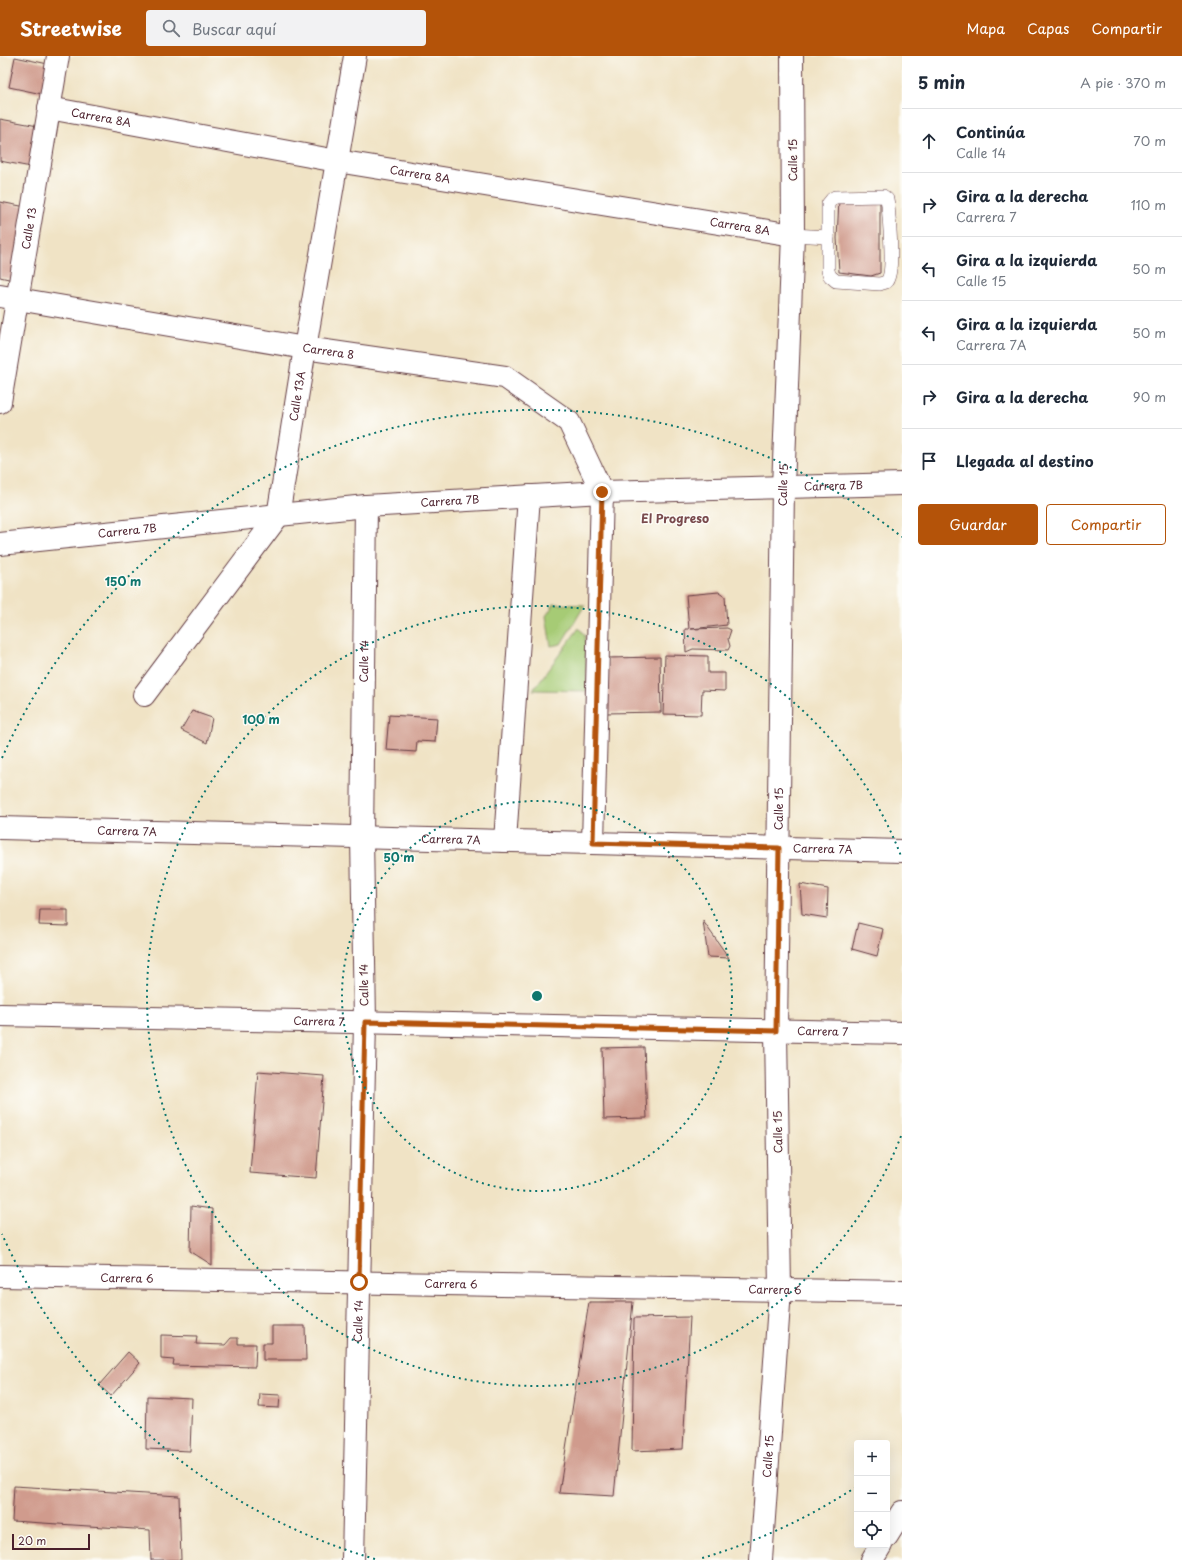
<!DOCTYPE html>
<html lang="es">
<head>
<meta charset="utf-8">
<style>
	:root { --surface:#fff; --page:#f2f2f3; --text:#1f2937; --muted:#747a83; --line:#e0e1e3; --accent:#b45309 }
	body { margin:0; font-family:"Playpen Sans",sans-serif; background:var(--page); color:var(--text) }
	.controls { position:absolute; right:12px; bottom:12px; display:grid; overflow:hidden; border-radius:4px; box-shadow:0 4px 16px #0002 }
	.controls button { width:36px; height:36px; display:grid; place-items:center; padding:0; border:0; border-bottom:1px solid var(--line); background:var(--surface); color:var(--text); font:20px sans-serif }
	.scale { position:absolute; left:12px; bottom:10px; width:78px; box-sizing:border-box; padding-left:4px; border:2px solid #4a1f2b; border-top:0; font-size:11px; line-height:14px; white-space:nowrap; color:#4a1f2b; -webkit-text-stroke:3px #fdfcf7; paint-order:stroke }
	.stop { position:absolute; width:12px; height:12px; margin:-9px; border:3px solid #b45309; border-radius:50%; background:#fff }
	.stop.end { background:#b45309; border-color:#fff; box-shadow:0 1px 4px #0008 }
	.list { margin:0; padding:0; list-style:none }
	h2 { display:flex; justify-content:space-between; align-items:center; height:52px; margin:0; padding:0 16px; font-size:17px }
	h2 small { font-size:13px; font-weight:400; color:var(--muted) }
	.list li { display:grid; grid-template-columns:26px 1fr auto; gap:12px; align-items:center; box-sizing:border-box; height:64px; padding:0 16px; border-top:1px solid var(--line) }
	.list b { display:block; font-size:15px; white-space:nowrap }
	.list p { margin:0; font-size:13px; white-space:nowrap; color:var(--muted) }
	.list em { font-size:13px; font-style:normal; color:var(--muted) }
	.actions { display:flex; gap:8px; padding:12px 16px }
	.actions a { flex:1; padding:9px 0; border:1px solid var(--accent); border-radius:4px; text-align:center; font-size:14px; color:var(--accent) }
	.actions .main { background:var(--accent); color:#fff }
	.icon { flex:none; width:22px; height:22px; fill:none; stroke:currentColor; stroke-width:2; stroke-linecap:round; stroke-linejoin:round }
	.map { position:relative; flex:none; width:902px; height:1504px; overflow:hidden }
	header { display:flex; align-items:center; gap:24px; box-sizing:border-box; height:56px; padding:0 20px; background:var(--accent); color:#fff }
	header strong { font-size:19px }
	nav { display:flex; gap:22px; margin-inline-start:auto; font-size:14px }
	.search { width:280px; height:36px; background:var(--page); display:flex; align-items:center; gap:10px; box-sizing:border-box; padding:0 14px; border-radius:4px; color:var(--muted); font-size:15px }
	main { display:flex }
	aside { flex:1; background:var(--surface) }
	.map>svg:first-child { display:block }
	.green { fill:#a6cb75; stroke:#787550 }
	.building { fill:#d09b8d }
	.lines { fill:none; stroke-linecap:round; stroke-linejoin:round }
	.lane-casing { stroke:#633c42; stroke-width:14 }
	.street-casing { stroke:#633c42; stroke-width:24 }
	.lane { stroke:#fff; stroke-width:13 }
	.street { stroke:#fff; stroke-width:22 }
	.route { stroke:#b45309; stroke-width:5 }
	.ring { fill:none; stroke:#0f766e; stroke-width:2; stroke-dasharray:2 4 }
	.labels { text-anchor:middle; stroke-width:3; stroke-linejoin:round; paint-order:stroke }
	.street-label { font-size:11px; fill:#4a1f2b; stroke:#fdfcf7 }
	.neighbourhood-label { font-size:12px; font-weight:bold; fill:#794a4d; stroke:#fdfcf7 }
	.centre { fill:#0f766e; stroke:#fdfcf7; stroke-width:2 }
	.ring-label { font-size:12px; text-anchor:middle; font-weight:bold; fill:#0f766e; stroke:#fdfcf7; stroke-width:3; stroke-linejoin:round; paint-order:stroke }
</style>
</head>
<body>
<header>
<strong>Streetwise</strong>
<div class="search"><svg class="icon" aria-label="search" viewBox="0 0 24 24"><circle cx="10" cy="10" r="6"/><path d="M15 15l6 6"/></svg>Buscar aquí</div>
<nav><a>Mapa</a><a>Capas</a><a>Compartir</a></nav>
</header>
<main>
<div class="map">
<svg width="902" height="1504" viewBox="0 0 902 1504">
	<rect width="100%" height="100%" fill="#fdfcf7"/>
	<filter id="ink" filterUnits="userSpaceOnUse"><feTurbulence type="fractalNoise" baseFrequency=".025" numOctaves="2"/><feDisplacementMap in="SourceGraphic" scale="8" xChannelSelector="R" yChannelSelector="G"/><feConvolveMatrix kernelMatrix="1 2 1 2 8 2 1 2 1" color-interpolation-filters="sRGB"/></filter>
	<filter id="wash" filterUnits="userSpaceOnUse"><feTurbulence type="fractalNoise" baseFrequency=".012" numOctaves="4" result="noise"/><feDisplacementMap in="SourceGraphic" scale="16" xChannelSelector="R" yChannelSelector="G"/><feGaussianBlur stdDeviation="0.9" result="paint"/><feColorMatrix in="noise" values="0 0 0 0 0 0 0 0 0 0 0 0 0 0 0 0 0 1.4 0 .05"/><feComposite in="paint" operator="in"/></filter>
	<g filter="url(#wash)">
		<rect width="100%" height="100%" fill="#f0e3c5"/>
		<g class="green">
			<polygon points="554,548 585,549 561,588 551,590 546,560"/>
			<polygon points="579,572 585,580 587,635 533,634"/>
		</g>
		<g id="blocks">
			<g class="building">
				<polygon points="15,1 48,8 42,38 9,31"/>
				<polygon points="0,63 38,70 31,111 0,105"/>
				<polygon points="839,144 880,145 880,217 871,220 839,216 837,182"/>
				<polygon points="0,146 26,151 13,224 0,221"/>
				<polygon points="719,536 725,540 727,569 691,573 727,572 731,574 728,583 730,590 728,594 693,593 686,596 685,573 689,573 686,539"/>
				<polygon points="665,599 708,600 708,617 725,617 725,635 702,634 701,659 663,658"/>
				<polygon points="660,601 661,656 606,657 608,602"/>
				<polygon points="192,655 212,662 207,687 181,674"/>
				<polygon points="389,659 437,662 435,686 417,685 416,696 386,694"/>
				<polygon points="800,828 828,833 827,862 802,858"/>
				<polygon points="40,854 68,854 68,870 39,869"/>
				<polygon points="703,865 729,902 708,901"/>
				<polygon points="858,867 883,873 877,900 852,893"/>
				<polygon points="644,991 647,1062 604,1063 602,992"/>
				<polygon points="258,1015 324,1020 316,1122 250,1117"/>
				<polygon points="191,1150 212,1153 212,1209 190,1195"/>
				<polygon points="589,1246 633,1246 614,1440 559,1437"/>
				<polygon points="690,1261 683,1393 632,1395 634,1262"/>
				<polygon points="272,1270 305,1270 306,1304 263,1304 263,1287 272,1287"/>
				<polygon points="161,1279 197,1280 196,1288 225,1289 231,1282 238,1282 238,1288 256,1288 255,1311 173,1309 174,1304 161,1303"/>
				<polygon points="128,1296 140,1307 111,1340 99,1329"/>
				<polygon points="260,1338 280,1339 279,1352 259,1351"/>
				<polygon points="147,1340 192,1342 190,1395 146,1393"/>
				<polygon points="14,1430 179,1440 181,1504 151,1504 150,1474 12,1465"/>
			</g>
		</g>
	</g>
	<g filter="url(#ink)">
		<use href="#blocks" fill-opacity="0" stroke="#633c42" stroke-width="1"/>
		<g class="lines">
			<g class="lane-casing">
				<g id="lane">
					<path d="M883,140L887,143L888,149C889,162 895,218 886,226C884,227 882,227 880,228L836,225L830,220L828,215V148L832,143L835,141Z"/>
					<polyline points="793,179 828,181"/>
				</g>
			</g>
			<g class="street-casing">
				<g id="street">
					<path id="s1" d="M49,52L337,105L793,179"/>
					<path id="s2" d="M0,240L305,292L505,321L569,366L602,436L593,787"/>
					<path id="s3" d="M0,346L58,0"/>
					<path id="s4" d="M0,488L366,450L602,436L902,428"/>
					<path id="s5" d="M144,639L278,460L305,292L355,0"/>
					<path id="s6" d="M0,772L902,795"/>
					<polyline points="505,785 529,440"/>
					<path id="s7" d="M0,959L902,977"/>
					<path id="s8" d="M0,1220L902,1236"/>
					<polyline points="887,1480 902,1456"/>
					<path id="s9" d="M353,1504L365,966L362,781L366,450"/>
					<path id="s10" d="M761,1504L780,1234L776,975L783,431L793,179L792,0"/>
					<polyline points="872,1504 881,1489"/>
				</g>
			</g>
			<use href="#lane" class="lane"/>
			<use href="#street" class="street"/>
		</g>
	</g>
	<g class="lines" filter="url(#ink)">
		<polyline class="route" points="359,1226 365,966 776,975 779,792 593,787 602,436"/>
	</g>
	<g class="ring">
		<circle cx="537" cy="940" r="195"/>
		<path d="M901 1080A390 390 0 1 1 901 800"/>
		<path d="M856 1431A586 586 0 0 1 699 1503M375 1503A586 586 0 0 1 2 1178M2 702A586 586 0 0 1 902 481"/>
	</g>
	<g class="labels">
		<g class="street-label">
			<text dy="4" stroke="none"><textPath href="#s1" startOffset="53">Carrera 8A</textPath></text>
			<text transform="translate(793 104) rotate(-90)" y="4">Calle 15</text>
			<text dy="4" stroke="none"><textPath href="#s1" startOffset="377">Carrera 8A</textPath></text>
			<text dy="4" stroke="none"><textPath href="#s1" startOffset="701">Carrera 8A</textPath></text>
			<text dy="4" stroke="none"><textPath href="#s3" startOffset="176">Calle 13</textPath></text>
			<text dy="4" stroke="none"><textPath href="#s2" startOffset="333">Carrera 8</textPath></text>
			<text dy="4" stroke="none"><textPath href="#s5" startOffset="345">Calle 13A</textPath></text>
			<text dy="4" stroke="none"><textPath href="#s10" startOffset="1076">Calle 15</textPath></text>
			<text dy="4" stroke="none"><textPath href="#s4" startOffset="836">Carrera 7B</textPath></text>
			<text dy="4" stroke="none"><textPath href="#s4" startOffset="452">Carrera 7B</textPath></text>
			<text dy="4" stroke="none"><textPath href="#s4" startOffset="128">Carrera 7B</textPath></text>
			<text dy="4" stroke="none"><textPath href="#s9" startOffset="899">Calle 14</textPath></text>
			<text dy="4" stroke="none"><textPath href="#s10" startOffset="752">Calle 15</textPath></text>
			<text dy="4" stroke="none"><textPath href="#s6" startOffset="127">Carrera 7A</textPath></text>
			<text dy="4" stroke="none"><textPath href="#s6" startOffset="451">Carrera 7A</textPath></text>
			<text dy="4" stroke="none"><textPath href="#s6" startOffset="823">Carrera 7A</textPath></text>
			<text transform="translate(364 929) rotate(-91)" y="4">Calle 14</text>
			<text dy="4" stroke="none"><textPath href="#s7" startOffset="319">Carrera 7</textPath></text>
			<text dy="4" stroke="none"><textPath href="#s7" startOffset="823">Carrera 7</textPath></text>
			<text transform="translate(778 1076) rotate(-91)" y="4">Calle 15</text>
			<text dy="4" stroke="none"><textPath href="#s8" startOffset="127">Carrera 6</textPath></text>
			<text dy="4" stroke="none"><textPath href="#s8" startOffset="451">Carrera 6</textPath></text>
			<text dy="4" stroke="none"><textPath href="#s8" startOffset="775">Carrera 6</textPath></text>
			<text dy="4" stroke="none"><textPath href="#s9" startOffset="239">Calle 14</textPath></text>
			<text dy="4" stroke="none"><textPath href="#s10" startOffset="104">Calle 15</textPath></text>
		</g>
		<g class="neighbourhood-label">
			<text x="675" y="467">El Progreso</text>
		</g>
	</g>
	<circle cx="537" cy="940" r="6" class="centre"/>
	<g class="ring-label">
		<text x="123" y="530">150 m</text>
		<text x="261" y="668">100 m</text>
		<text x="399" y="806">50 m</text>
	</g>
</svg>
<div class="controls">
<button>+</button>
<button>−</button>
<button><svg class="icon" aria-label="locate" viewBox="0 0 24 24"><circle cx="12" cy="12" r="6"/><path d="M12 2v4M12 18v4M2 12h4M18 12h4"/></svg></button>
</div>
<div class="scale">20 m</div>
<div class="stop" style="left:359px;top:1226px"></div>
<div class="stop end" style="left:602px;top:436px"></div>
</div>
<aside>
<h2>5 min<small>A pie · 370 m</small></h2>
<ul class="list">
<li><svg class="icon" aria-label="ahead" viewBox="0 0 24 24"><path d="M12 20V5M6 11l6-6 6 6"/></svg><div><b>Continúa</b><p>Calle 14</p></div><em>70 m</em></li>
<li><svg class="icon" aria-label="right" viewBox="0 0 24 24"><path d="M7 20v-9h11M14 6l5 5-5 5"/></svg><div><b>Gira a la derecha</b><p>Carrera 7</p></div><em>110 m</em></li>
<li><svg class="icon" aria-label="left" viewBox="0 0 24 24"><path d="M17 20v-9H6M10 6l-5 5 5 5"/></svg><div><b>Gira a la izquierda</b><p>Calle 15</p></div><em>50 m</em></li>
<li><svg class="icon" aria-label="left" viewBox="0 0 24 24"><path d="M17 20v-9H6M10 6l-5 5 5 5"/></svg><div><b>Gira a la izquierda</b><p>Carrera 7A</p></div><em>50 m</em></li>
<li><svg class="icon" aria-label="right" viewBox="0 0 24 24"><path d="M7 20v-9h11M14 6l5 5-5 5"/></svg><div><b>Gira a la derecha</b></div><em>90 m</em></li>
<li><svg class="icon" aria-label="arrive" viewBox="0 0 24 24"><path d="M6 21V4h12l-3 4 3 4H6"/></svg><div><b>Llegada al destino</b></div></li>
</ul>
<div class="actions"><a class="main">Guardar</a><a>Compartir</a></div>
</aside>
</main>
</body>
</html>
